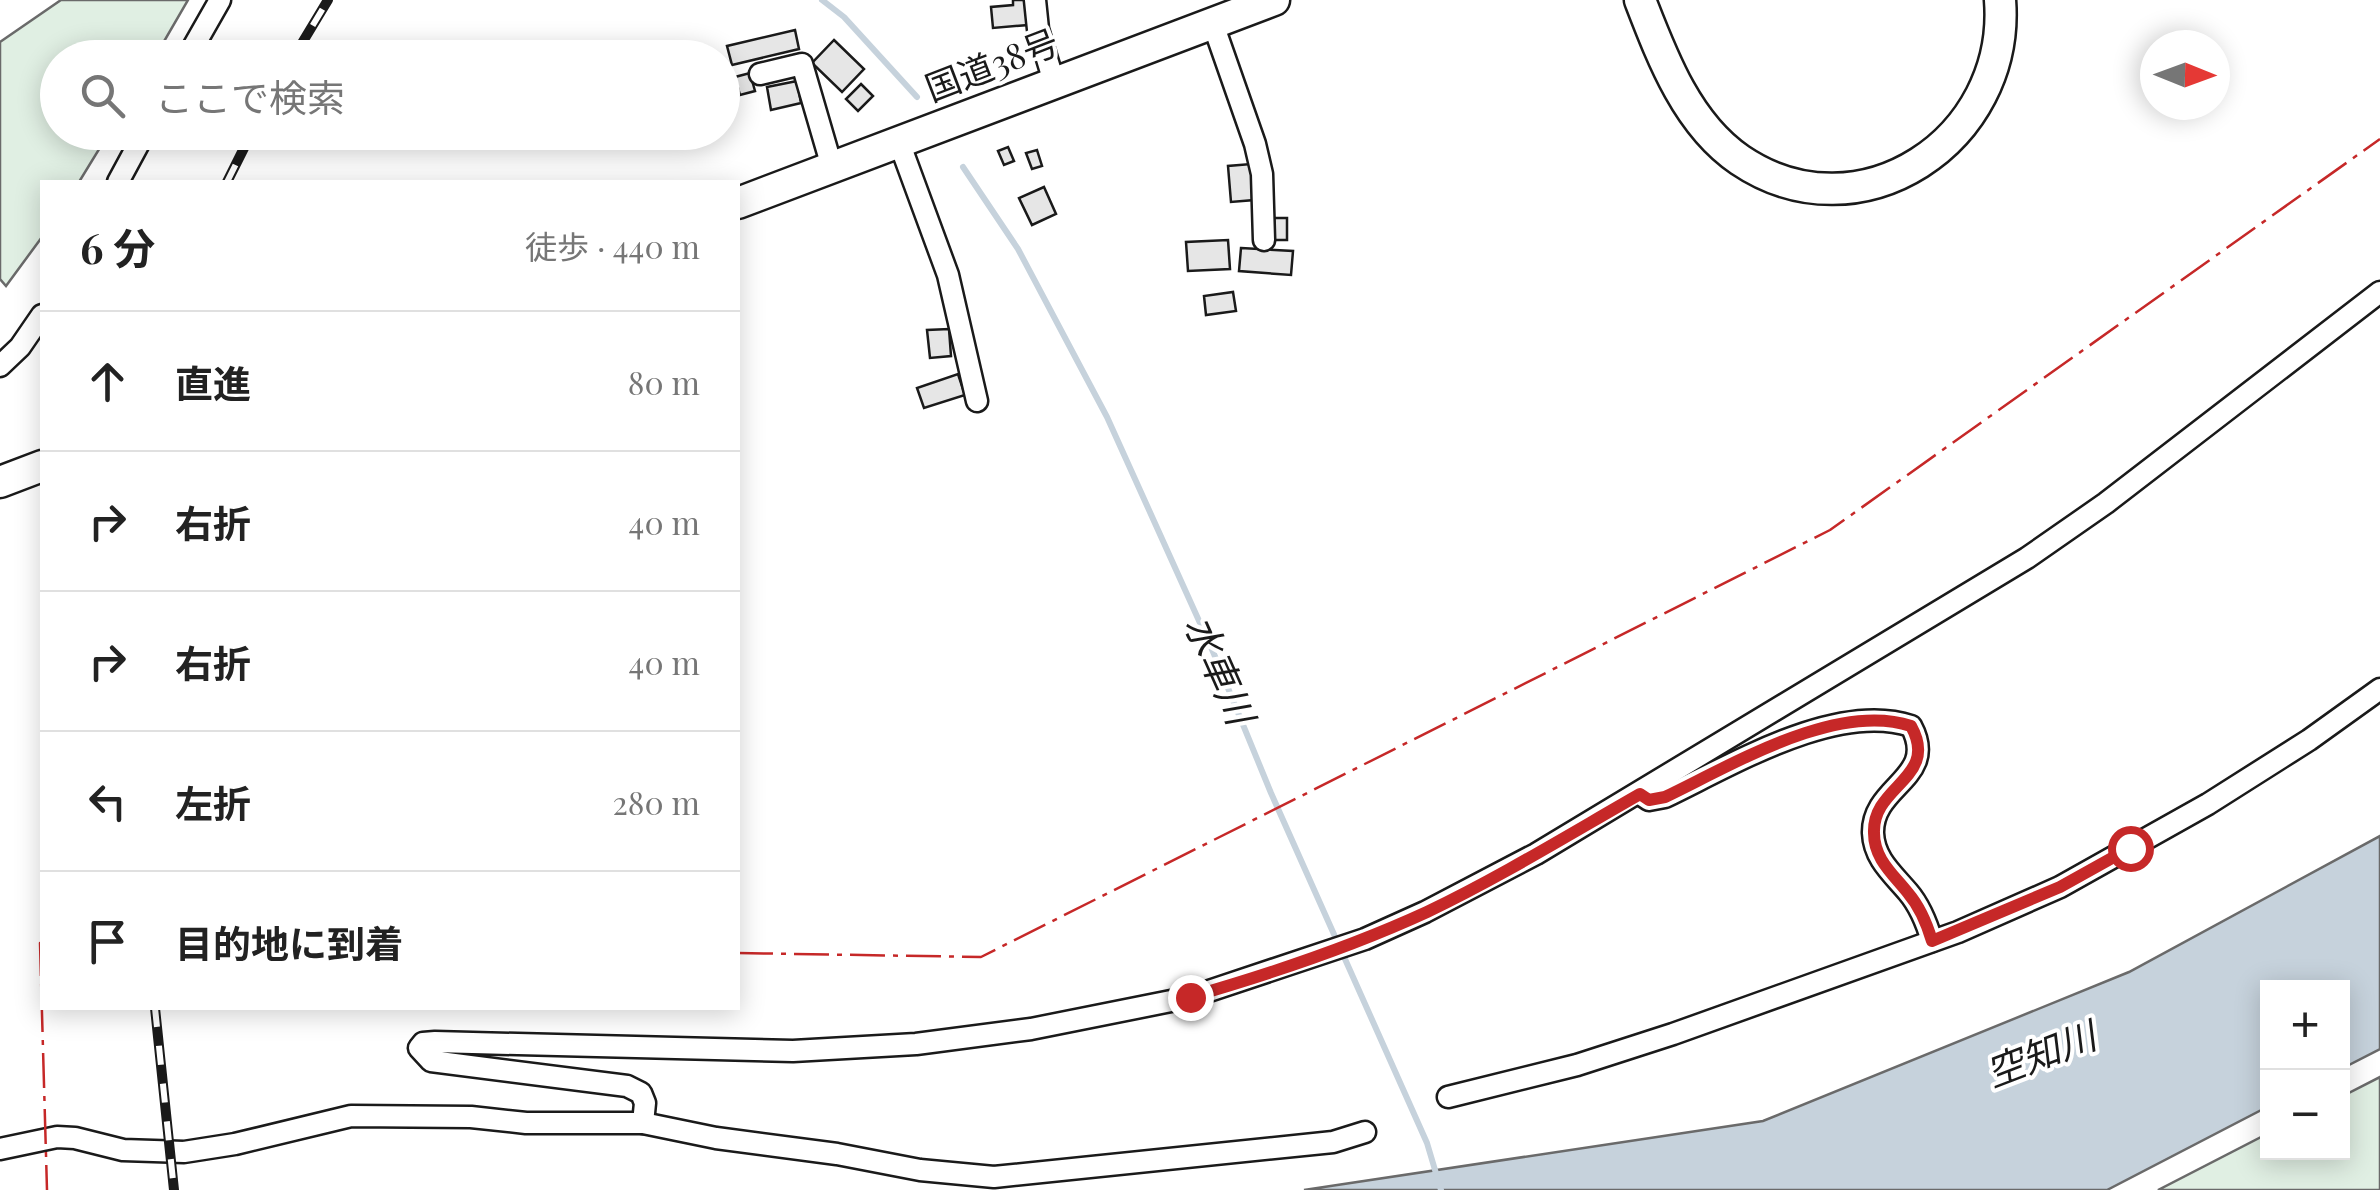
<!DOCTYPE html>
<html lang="ja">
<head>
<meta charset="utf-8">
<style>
	:root { --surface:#fff; --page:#f6f6f6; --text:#222; --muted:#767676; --line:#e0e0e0 }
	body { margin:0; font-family:"Playfair Display","Noto Sans JP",serif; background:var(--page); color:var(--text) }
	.controls { position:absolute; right:30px; bottom:30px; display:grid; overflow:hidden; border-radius:0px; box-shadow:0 5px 25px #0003 }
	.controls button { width:90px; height:90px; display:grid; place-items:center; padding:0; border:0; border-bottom:2px solid var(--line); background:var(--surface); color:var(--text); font:50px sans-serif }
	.compass { position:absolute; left:2140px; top:30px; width:90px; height:90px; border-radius:50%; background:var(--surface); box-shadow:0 5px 25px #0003; rotate:91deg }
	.stop { position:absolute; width:30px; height:30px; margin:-22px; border:8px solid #c62828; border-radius:50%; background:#fff }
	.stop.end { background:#c62828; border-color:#fff; box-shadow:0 2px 10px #0008 }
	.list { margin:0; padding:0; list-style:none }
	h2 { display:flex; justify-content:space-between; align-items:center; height:130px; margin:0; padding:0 40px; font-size:42px }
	h2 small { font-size:32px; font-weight:400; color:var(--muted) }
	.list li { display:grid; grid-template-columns:65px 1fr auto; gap:30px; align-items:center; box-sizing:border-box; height:140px; padding:0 40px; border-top:2px solid var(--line) }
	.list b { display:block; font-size:38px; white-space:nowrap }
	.list em { font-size:32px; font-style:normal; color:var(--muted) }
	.icon { flex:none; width:55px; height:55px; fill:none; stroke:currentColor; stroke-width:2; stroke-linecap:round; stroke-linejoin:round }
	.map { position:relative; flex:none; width:2380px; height:1190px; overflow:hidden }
	.search { position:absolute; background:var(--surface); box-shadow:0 5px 25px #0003; left:40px; top:40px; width:700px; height:110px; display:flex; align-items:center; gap:25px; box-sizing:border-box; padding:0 35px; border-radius:55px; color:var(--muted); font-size:38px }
	.panel { position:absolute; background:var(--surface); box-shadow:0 5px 25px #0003; left:40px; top:180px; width:700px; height:830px; border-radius:0px }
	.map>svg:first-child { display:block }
	.green { fill:#e0efe3; stroke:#6a6a6a; stroke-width:2.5 }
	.water { fill:#c6d2dc; stroke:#6a6a6a; stroke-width:2.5 }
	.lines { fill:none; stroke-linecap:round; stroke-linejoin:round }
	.stream { stroke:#c6d2dc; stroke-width:6 }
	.building { fill:#e6e6e6; stroke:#1a1a1a; stroke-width:2.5 }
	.minor-casing { stroke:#1a1a1a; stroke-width:25 }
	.highway-casing { stroke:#1a1a1a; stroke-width:35 }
	.minor { stroke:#fff; stroke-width:20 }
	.highway { stroke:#fff; stroke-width:30 }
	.rail-casing { stroke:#1a1a1a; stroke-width:10 }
	.rail { stroke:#fff; stroke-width:6; stroke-dasharray:19; stroke-linecap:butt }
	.power { stroke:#c62828; stroke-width:2.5; stroke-dasharray:35 8 5 8; stroke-linecap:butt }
	.route { stroke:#c62828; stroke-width:12 }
	.labels { text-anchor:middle; stroke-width:8; stroke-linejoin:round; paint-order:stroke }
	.street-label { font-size:35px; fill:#1a1a1a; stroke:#fff }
	.water-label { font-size:38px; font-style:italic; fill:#1a1a1a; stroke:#fff }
</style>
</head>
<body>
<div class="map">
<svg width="2380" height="1190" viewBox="0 0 2380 1190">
	<rect width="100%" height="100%" fill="#fff"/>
	<g class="green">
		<polygon points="61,0 188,0 155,57 58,58 58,132 109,133 79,182 42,182 42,237 6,286 0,279 0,42"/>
		<polygon points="2380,1077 2380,1190 2158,1190 2267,1134 2268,1152 2342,1152 2343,1096"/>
	</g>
	<polygon class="water" points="2380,836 2380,1049 2343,1068 2342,988 2268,988 2267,1107 2107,1190 1304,1190 1763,1121 2129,972"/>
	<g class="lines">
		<g class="stream">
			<polyline points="822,0 844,17 917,97"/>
			<polyline points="963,167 1018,249 1107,417 1214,654 1271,793 1427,1143 1441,1190"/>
		</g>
	</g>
	<g class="building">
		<polygon points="1013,0 1026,0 1028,25 993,28 991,7 1013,5"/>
		<polygon points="795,30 799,49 732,65 727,46"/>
		<polygon points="834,40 864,69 842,92 812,63"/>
		<polygon points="750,73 755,91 740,95 735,77"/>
		<polygon points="797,81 801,103 771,110 767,87"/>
		<polygon points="861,84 873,96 858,111 846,99"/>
		<polygon points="1008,147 1014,161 1004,165 998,151"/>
		<polygon points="1037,150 1042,166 1032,169 1026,153"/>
		<polygon points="1251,164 1254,200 1231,202 1228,166"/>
		<polygon points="1044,187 1056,214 1032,225 1019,198"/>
		<rect x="1274" y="218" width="13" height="22"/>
		<polygon points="1228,240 1230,269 1188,271 1186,242"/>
		<polygon points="1241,248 1293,251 1291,275 1239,271"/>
		<polygon points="1233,292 1236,311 1206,315 1204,296"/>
		<polygon points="949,329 951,356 930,358 927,330"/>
		<polygon points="958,374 965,395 924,408 917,388"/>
	</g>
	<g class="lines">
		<g class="minor-casing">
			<g id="minor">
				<polyline points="1035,0 1038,29 1054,82"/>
				<polyline points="1213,24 1255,144 1262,174 1264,240"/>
				<polyline points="187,58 220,0"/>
				<polyline points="760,74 802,64 832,167"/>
				<polyline points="899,142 948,275 977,401"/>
				<polyline points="118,182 145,132"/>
				<polyline points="0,366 20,347 42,315"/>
				<path d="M1640,794L1649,800L1665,797C1732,765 1837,701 1911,726C1939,778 1872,785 1873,833C1874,859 1893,874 1908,892C1920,906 1927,924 1932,941"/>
				<polyline points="1448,1097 1577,1065 1673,1034 1958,932 2060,887 2208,804 2309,740 2380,689"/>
				<polyline points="643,1123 645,1103 641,1093 627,1086 431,1061 419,1048 423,1043 435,1042 793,1051 916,1044 1031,1029 1191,997 1365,939 1425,912 1536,854 2027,558 2106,503 2380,292"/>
				<polyline points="0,1149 57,1137 75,1138 123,1150 184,1152 235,1144 351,1116 471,1117 526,1123 643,1123 716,1138 837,1154 920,1170 994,1177 1333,1142 1365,1132"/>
			</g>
		</g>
		<g class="highway-casing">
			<g id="highway">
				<path d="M1640,0C1662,57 1687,124 1740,160C1860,241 2011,140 2000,0"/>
				<polyline points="738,203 1274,0"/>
				<polyline points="0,482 42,466"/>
			</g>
		</g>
		<use href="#minor" class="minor"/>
		<use href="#highway" class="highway"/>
		<g class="rail-casing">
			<g id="rail">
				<polyline points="293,58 328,0"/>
				<polyline points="227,182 252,132"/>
				<polyline points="155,1008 174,1190"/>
			</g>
		</g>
		<use href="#rail" class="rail"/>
		<g class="power">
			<polyline points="42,943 40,943 47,1190"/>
			<polyline points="738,953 981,957 1830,530 2380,139"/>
		</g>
	</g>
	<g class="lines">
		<path class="route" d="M1190,997C1270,974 1351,947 1427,912C1500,877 1570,834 1640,794L1649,800L1665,797C1732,765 1837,701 1911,726C1940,778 1872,785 1874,833C1874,859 1893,874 1908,893C1920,907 1927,924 1932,941L2060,887L2130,848"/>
	</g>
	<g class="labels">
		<g class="street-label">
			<text transform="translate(992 66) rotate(-21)" y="12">国道38号</text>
		</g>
		<g class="water-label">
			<text transform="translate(1219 670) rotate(66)" y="13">水車川</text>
			<text transform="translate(2041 1055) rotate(-21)" y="13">空知川</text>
		</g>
	</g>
</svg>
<div class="controls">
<button>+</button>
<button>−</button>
</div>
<svg class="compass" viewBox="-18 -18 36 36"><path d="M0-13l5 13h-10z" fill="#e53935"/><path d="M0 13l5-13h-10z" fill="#767676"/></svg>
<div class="stop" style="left:2130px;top:848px"></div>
<div class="stop end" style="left:1190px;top:997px"></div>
<div class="search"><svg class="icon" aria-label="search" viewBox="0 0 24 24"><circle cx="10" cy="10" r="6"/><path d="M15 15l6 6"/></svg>ここで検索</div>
<section class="panel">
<h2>6 分<small>徒歩 · 440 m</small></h2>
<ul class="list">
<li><svg class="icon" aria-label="ahead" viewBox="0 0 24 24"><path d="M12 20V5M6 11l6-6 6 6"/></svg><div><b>直進</b></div><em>80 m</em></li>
<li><svg class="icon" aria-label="right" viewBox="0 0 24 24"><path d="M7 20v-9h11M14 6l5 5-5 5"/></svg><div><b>右折</b></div><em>40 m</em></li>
<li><svg class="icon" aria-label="right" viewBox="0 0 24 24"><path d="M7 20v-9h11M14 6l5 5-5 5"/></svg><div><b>右折</b></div><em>40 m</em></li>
<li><svg class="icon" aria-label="left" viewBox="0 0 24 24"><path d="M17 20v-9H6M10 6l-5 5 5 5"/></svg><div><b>左折</b></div><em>280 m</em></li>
<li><svg class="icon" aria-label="arrive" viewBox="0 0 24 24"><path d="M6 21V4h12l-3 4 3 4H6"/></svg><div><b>目的地に到着</b></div></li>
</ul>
</section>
</div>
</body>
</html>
